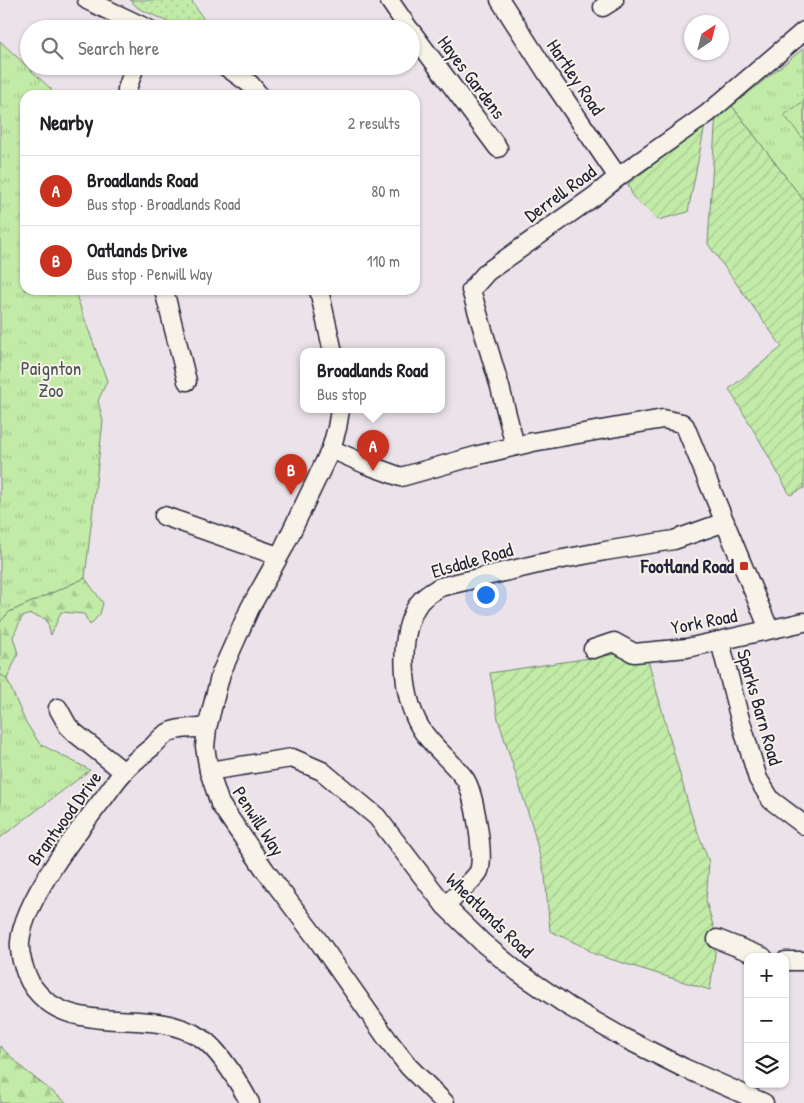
<!DOCTYPE html>
<html lang="en">
<head>
<meta charset="utf-8">
<style>
	:root { --surface:#fff; --page:#f2f2f2; --text:#202124; --muted:#757577; --line:#e0e0e0; --accent:#c8321e }
	body { margin:0; font-family:"Patrick Hand",sans-serif; background:var(--page); color:var(--text) }
	.controls { position:absolute; right:15px; bottom:15px; display:grid; overflow:hidden; border-radius:10px; box-shadow:0 1px 4px #0004 }
	.controls button { width:45px; height:45px; display:grid; place-items:center; padding:0; border:0; border-bottom:1px solid var(--line); background:var(--surface); color:var(--text); font:25px sans-serif }
	.compass { position:absolute; left:684px; top:15px; width:45px; height:45px; border-radius:50%; background:var(--surface); box-shadow:0 1px 4px #0004; rotate:35deg }
	.you { position:absolute; left:485px; top:594px; width:18px; height:18px; margin:-12px; border:4px solid #fff; border-radius:50%; background:#1a73e8; box-shadow:0 0 0 8px #1a73e833 }
	.badge { display:grid; place-items:center; width:32px; height:32px; border-radius:50%; background:var(--accent); color:#fff; font-size:16px; font-weight:700 }
	.pin { position:absolute; translate:-50% -41px; filter:drop-shadow(0 1px 2px #0008) }
	.pin::after { content:''; position:absolute; top:26px; width:18px; height:15px; background:inherit; clip-path:polygon(0 0,100% 0,50% 100%) }
	.popup { position:absolute; left:300px; top:348px; width:145px; height:65px; box-sizing:border-box; display:grid; place-content:center; border-radius:10px; background:var(--surface); filter:drop-shadow(0 1px 4px #0005); font-size:16px; white-space:nowrap; color:var(--muted) }
	.popup b { font-size:19px; color:var(--text) }
	.popup::after { content:''; position:absolute; left:50%; top:100%; margin-left:-10px; border:10px solid transparent; border-top-color:var(--surface) }
	.list { margin:0; padding:0; list-style:none }
	h2 { display:flex; justify-content:space-between; align-items:center; height:65px; margin:0; padding:0 20px; font-size:21px }
	h2 small { font-size:16px; font-weight:400; color:var(--muted) }
	.list li { display:grid; grid-template-columns:32px 1fr auto; gap:15px; align-items:center; box-sizing:border-box; height:70px; padding:0 20px; border-top:1px solid var(--line) }
	.list b { display:block; font-size:19px; white-space:nowrap }
	.list p { margin:0; font-size:16px; white-space:nowrap; color:var(--muted) }
	.list em { font-size:16px; font-style:normal; color:var(--muted) }
	.icon { flex:none; width:28px; height:28px; fill:none; stroke:currentColor; stroke-width:2; stroke-linecap:round; stroke-linejoin:round }
	.map { position:relative; flex:none; width:804px; height:1103px; overflow:hidden }
	.search { position:absolute; background:var(--surface); box-shadow:0 1px 4px #0004; left:20px; top:20px; width:400px; height:55px; display:flex; align-items:center; gap:12px; box-sizing:border-box; padding:0 18px; border-radius:28px; color:var(--muted); font-size:19px }
	.panel { position:absolute; background:var(--surface); box-shadow:0 1px 4px #0004; left:20px; top:90px; width:400px; height:205px; border-radius:15px }
	.map>svg:first-child { display:block }
	.grass { fill:url(#grass-dots); stroke:#728671 }
	.forest { fill:url(#forest-firs); stroke:#728671 }
	.park { fill:url(#park-tufts); stroke:#728671 }
	.garden { fill:url(#garden-furrows); stroke:#728671 }
	.pitch { fill:#c2eba7; stroke:#728671 }
	.lines { fill:none; stroke-linecap:round; stroke-linejoin:round }
	.minor-casing { stroke:#22223b; stroke-width:21 }
	.minor { stroke:#f7f3e8; stroke-width:18 }
	.poi-dot { fill:#c8321e; stroke:#f7f3e8; stroke-width:2 }
	.labels { text-anchor:middle; stroke-width:4; stroke-linejoin:round; paint-order:stroke }
	.street-label { font-size:19px; fill:#22223b; stroke:#f7f3e8 }
	.park-label { font-size:19px; fill:#4a5456; stroke:#f7f3e8 }
	.poi-label { font-size:19px; font-weight:bold; fill:#22223b; stroke:#f7f3e8; text-anchor:end }
</style>
</head>
<body>
<div class="map">
<svg width="804" height="1103" viewBox="0 0 804 1103">
	<defs>
		<pattern id="grass-dots" width="8" height="8" patternUnits="userSpaceOnUse" patternTransform="scale(1.25)"><rect width="8" height="8" fill="#c2eba7"/><path d="M2 2h.1M6 6h.1" fill="none" stroke="#a6c991" stroke-width="1.8" stroke-linecap="round"/></pattern>
		<pattern id="forest-firs" width="22" height="20" patternUnits="userSpaceOnUse" patternTransform="scale(1.25)"><rect width="22" height="20" fill="#c2eba7"/><path d="M5 1l3.5 6h-7zM16 11l3.5 6h-7z" fill="#a6c991"/></pattern>
		<pattern id="park-tufts" width="24" height="20" patternUnits="userSpaceOnUse" patternTransform="scale(1.25)"><rect width="24" height="20" fill="#c2eba7"/><path d="M3 7l-1-3M5 7V3M7 7l1-3M15 17l-1-3M17 17v-4M19 17l1-3" fill="none" stroke="#a6c991"/></pattern>
		<pattern id="garden-furrows" width="10" height="10" patternUnits="userSpaceOnUse" patternTransform="scale(1.25)"><rect width="10" height="10" fill="#c2eba7"/><path d="M-1 1l2-2M0 10L10 0M9 11l2-2" fill="none" stroke="#a6c991"/></pattern>
	</defs>
	<rect width="100%" height="100%" fill="#ece3ea"/>
	<filter id="ink" filterUnits="userSpaceOnUse"><feTurbulence type="fractalNoise" baseFrequency=".02" numOctaves="2"/><feDisplacementMap in="SourceGraphic" scale="10" xChannelSelector="R" yChannelSelector="G"/><feConvolveMatrix kernelMatrix="1 2 1 2 8 2 1 2 1" color-interpolation-filters="sRGB"/></filter>
	<g filter="url(#ink)">
		<polygon class="grass" points="130,0 191,0 210,29 183,29 138,8"/>
		<g class="forest">
			<polygon points="85,578 103,603 100,614 90,625 84,614 61,612 51,635 46,619 30,614 22,617 13,637 18,654 7,679 0,674 0,622 9,612"/>
			<polygon points="0,1046 26,1071 67,1103 0,1103"/>
		</g>
		<g class="park">
			<polygon points="0,41 51,89 51,95 25,95 25,290 72,290 76,295 107,381 98,401 103,421 85,578 9,612 0,622"/>
			<polygon points="804,48 804,201 732,106"/>
			<polygon points="0,674 7,679 25,721 40,744 90,770 0,838"/>
		</g>
		<g class="garden">
			<polygon points="732,106 804,201 804,488 790,495 764,448 729,389 782,347 708,244 716,111"/>
			<polygon points="705,125 688,212 658,220 633,197 628,184"/>
			<polygon points="623,653 628,662 648,660 691,814 709,862 706,901 717,939 710,990 594,954 584,947 550,931 545,876 532,825 498,719 490,673"/>
		</g>
		<polygon class="pitch" points="804,101 804,140 784,115"/>
		<g class="lines">
			<g class="minor-casing">
				<g id="minor">
					<polyline points="87,0 148,29"/>
					<polyline points="389,0 409,29"/>
					<polyline points="500,0 549,76 618,177"/>
					<polyline points="603,7 614,0"/>
					<polyline points="411,31 498,148"/>
					<polyline points="225,66 250,84 259,95"/>
					<polyline points="127,95 127,89 135,66"/>
					<polyline points="164,290 187,381"/>
					<polyline points="319,290 333,352"/>
					<polyline points="340,410 337,428 331,449 283,549 250,608 221,673 207,728 205,747 209,771 220,804 265,870 317,939 388,1040 409,1067 445,1103"/>
					<polyline points="515,446 500,387 471,290 487,272 596,195 618,177 707,114 804,31"/>
					<polyline points="331,449 365,464 401,477 479,455 533,442 663,419 682,423 685,426 769,629"/>
					<polyline points="164,516 278,556"/>
					<polyline points="720,641 738,712 758,779 771,800 804,825"/>
					<polyline points="593,649 614,642 634,653 687,648 804,622"/>
					<polyline points="58,708 68,726 75,733 124,772"/>
					<path d="M207,728C194,728 176,727 166,734C161,737 156,743 152,747C142,755 132,763 124,772C116,780 110,790 103,799C77,832 23,901 20,942C19,954 24,971 30,982C41,1001 60,1012 81,1016C123,1025 159,1014 200,1037C219,1049 239,1083 250,1103"/>
					<polyline points="209,771 292,758 322,771 377,817 445,906 483,943 518,972 568,1006 624,1038 684,1068 764,1103"/>
					<path d="M445,906C452,899 476,878 479,871C485,856 474,792 465,779C452,761 431,746 420,727C402,696 397,634 419,603C424,596 432,592 440,587L542,563L605,551L674,540L725,522"/>
					<polyline points="717,939 763,957"/>
					<polyline points="785,961 804,961"/>
				</g>
			</g>
			<use href="#minor" class="minor"/>
		</g>
	</g>
	<rect class="poi-dot" x="739" y="561" width="10" height="10" rx="2.5"/>
	<g class="labels">
		<g class="street-label">
			<text transform="translate(472 77) rotate(53)" y="7">Hayes Gardens</text>
			<text transform="translate(576 77) rotate(56)" y="7">Hartley Road</text>
			<text transform="translate(560 193) rotate(-36)" y="7">Derrell Road</text>
			<text transform="translate(472 560) rotate(-16)" y="7">Elsdale Road</text>
			<text transform="translate(704 621) rotate(-11)" y="7">York Road</text>
			<text transform="translate(760 707) rotate(74)" y="7">Sparks Barn Road</text>
			<text transform="translate(64 818) rotate(-54)" y="7">Brantwood Drive</text>
			<text transform="translate(259 821) rotate(57)" y="7">Penwill Way</text>
			<text transform="translate(490 915) rotate(44)" y="7">Wheatlands Road</text>
		</g>
		<g class="park-label">
			<text x="51" y="375">Paignton<tspan x="51" dy="22">Zoo</tspan></text>
		</g>
		<g class="poi-label">
			<text x="734" y="573">Footland Road</text>
		</g>
	</g>
</svg>
<div class="controls">
<button>+</button>
<button>−</button>
<button><svg class="icon" aria-label="layers" viewBox="0 0 24 24"><path d="M12 4l9 5-9 5-9-5zM3 14l9 5 9-5"/></svg></button>
</div>
<svg class="compass" viewBox="-18 -18 36 36"><path d="M0-13l5 13h-10z" fill="#e53935"/><path d="M0 13l5-13h-10z" fill="#757577"/></svg>
<div class="you"></div>
<div class="pin badge" style="left:373px;top:471px">A</div>
<div class="popup"><b>Broadlands Road</b>Bus stop</div>
<div class="pin badge" style="left:291px;top:495px">B</div>
<div class="search"><svg class="icon" aria-label="search" viewBox="0 0 24 24"><circle cx="10" cy="10" r="6"/><path d="M15 15l6 6"/></svg>Search here</div>
<section class="panel">
<h2>Nearby<small>2 results</small></h2>
<ul class="list">
<li><span class="badge">A</span><div><b>Broadlands Road</b><p>Bus stop · Broadlands Road</p></div><em>80 m</em></li>
<li><span class="badge">B</span><div><b>Oatlands Drive</b><p>Bus stop · Penwill Way</p></div><em>110 m</em></li>
</ul>
</section>
</div>
</body>
</html>
